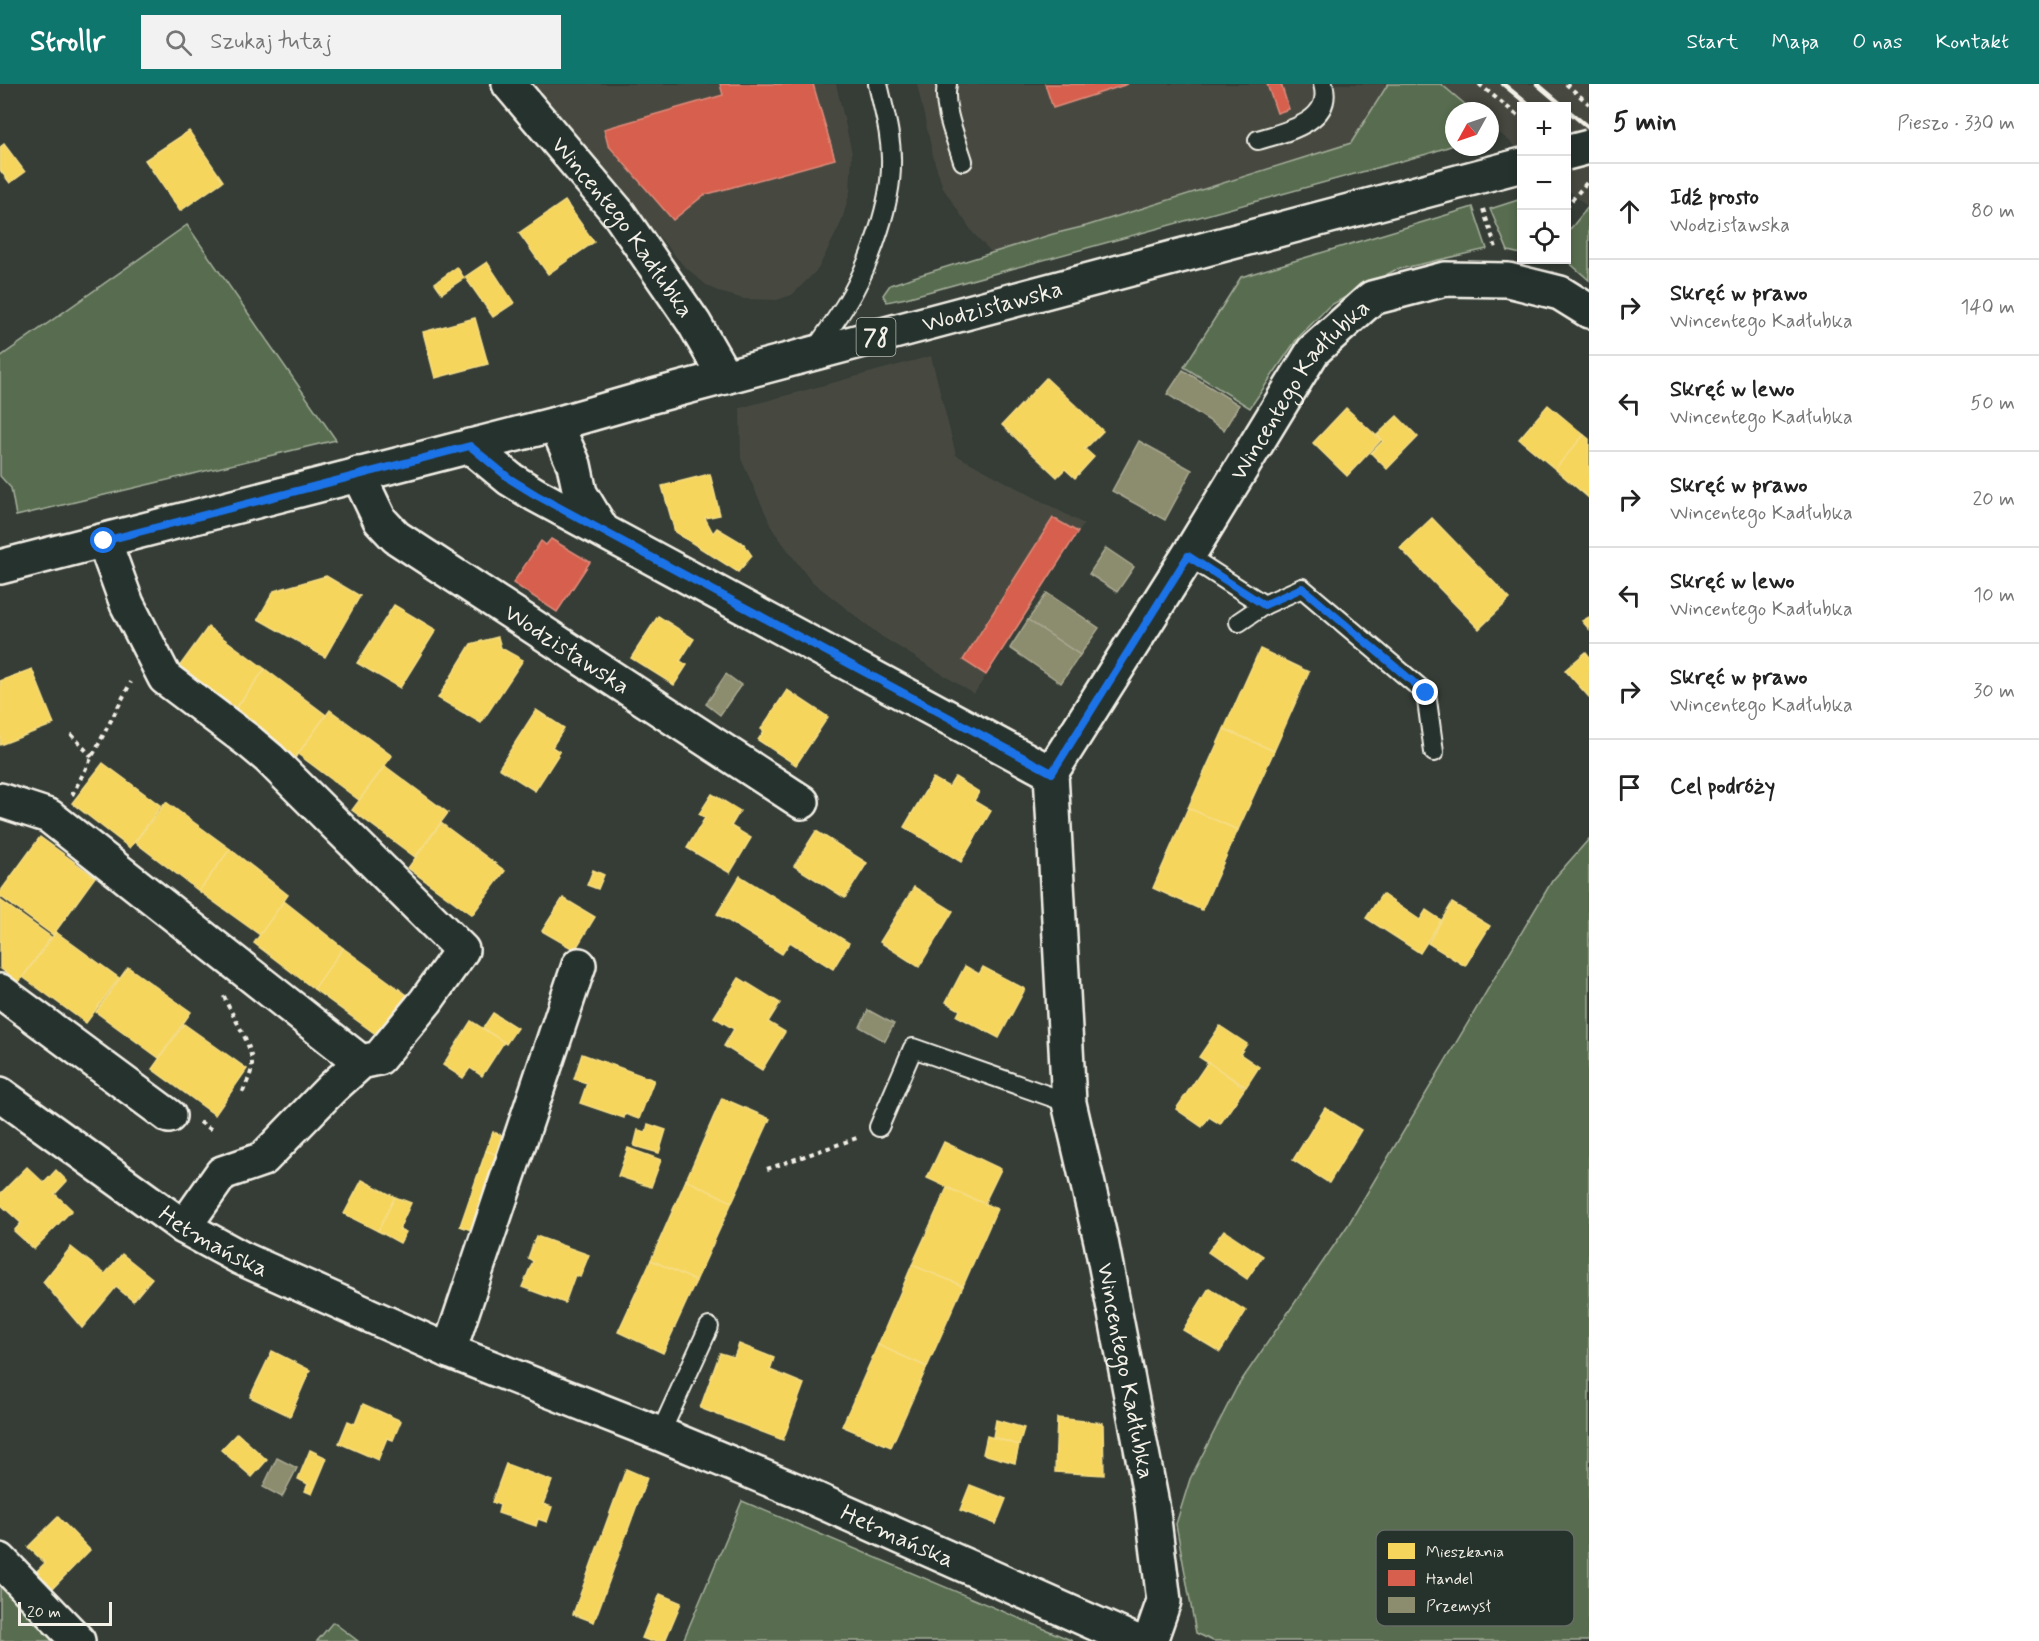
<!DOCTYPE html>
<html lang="pl">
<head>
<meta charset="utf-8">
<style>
	:root { --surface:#fff; --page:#f2f2f2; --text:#222; --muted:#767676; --line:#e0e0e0; --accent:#0f766e }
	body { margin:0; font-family:Mynerve,sans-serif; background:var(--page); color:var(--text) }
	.controls { position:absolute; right:18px; top:18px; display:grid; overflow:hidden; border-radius:0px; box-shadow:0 3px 9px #0003 }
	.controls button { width:54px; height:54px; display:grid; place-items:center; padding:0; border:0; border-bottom:2px solid var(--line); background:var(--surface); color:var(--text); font:30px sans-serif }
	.compass { position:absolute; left:1445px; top:18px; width:54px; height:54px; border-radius:50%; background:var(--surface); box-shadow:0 3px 9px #0003; rotate:230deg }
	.scale { position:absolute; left:18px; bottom:15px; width:94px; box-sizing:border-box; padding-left:6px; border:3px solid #f4f1e8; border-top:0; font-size:16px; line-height:21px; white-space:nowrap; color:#f4f1e8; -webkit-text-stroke:4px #26332d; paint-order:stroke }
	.stop { position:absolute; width:18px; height:18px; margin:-14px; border:4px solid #1a73e8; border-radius:50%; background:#fff }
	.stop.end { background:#1a73e8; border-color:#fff; box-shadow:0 2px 6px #0008 }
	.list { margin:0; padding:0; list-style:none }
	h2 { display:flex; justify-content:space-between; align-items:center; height:78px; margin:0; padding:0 24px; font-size:26px }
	h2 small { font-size:20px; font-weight:400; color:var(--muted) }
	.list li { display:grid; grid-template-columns:39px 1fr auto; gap:18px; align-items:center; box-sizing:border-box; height:96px; padding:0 24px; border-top:2px solid var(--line) }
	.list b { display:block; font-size:22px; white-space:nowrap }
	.list p { margin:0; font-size:20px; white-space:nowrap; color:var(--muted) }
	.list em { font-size:20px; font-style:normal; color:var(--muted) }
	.icon { flex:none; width:33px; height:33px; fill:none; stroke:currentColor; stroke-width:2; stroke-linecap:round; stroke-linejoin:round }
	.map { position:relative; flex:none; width:1589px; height:1557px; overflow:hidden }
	header { display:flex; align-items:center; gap:36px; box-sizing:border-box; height:84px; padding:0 30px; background:var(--accent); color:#fff }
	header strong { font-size:28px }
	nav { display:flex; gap:33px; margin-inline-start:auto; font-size:21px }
	.search { width:420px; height:54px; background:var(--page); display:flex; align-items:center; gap:15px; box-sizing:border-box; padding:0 21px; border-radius:0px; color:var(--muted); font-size:22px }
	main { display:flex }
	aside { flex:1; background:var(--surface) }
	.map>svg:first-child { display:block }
	.built { fill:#474940 }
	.green { fill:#596d50; stroke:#a6af9c; stroke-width:1.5 }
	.homes { fill:#f6d55c; stroke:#f5dd86; stroke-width:1.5 }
	.shops { fill:#d6604d; stroke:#df8c7c; stroke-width:1.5 }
	.industry { fill:#8c8c6e; stroke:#abaa93; stroke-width:1.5 }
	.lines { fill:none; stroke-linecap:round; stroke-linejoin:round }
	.service-casing { stroke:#f4f1e8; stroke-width:22 }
	.minor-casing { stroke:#f4f1e8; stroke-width:38 }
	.tertiary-casing { stroke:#f4f1e8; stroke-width:38 }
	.primary-casing { stroke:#f4f1e8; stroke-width:38 }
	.path { stroke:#f4f1e8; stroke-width:4; stroke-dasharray:4.5 4.5; stroke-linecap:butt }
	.service { stroke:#26332d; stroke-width:18 }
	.minor { stroke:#26332d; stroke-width:33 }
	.tertiary { stroke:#26332d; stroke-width:33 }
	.primary { stroke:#26332d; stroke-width:33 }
	.rail { stroke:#f4f1e8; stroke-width:4.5 }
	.primary-bridge-casing { stroke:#f4f1e8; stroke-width:38; stroke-linecap:butt }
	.primary-bridge { stroke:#26332d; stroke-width:33 }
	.route { stroke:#1a73e8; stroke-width:8 }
	.labels { text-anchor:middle; stroke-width:6; stroke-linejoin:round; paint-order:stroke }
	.shield { fill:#26332d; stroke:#b6b8b0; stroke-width:1.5 }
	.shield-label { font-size:22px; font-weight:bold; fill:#f4f1e8 }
	.street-label { font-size:24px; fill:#f4f1e8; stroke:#26332d }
	.key { fill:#26332d; stroke:#646c65; stroke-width:1.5 }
	.key-label { font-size:16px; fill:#f4f1e8 }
</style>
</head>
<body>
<header>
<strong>Strollr</strong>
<div class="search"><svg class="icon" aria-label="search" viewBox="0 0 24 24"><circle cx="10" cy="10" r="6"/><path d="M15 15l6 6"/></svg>Szukaj tutaj</div>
<nav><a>Start</a><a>Mapa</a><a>O nas</a><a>Kontakt</a></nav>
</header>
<main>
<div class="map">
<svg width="1589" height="1557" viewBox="0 0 1589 1557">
	<rect width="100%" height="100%" fill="#353d36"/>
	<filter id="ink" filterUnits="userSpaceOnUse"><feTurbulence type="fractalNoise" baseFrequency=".0167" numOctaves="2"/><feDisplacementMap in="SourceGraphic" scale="12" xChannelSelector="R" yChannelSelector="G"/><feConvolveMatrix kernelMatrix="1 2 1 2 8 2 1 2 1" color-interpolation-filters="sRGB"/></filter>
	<g filter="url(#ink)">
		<g class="built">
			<polygon points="530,0 836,0 852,69 850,108 841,139 818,185 792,211 777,216 744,215 719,208 705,200 683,181"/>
			<polygon points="917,0 1388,0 1351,59 1086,142 1053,150 992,169 973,149 943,104 934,76"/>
			<polygon points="1441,0 1589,0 1589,124 1567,105 1566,22 1522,22 1521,67 1490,41 1490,27 1473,27"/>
			<polygon points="931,272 956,371 1084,440 974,610 881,552 810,496 773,446 741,375 740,324"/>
		</g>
		<g class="green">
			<polygon points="1388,0 1441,0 1473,27 1454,27 1454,61 1427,70 906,214 887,218 883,211 890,201 917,192 1053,150 1086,142 1351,59"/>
			<polygon points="1521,115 1522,115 1521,170 1508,167 1490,125"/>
			<polygon points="1473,123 1487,165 1395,186 1329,222 1297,255 1250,324 1184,283 1241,193"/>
			<polygon points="1588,123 1589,124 1589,196 1566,176 1567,149"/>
			<polygon points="187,141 336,356 16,432 11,404 0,392 0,273"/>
			<polygon points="1589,755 1589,1557 1213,1557 1196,1549 1176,1440 1190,1395 1237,1303 1348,1141 1552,797"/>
			<polygon points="742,1417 1073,1557 683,1557"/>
			<polygon points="0,1496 60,1557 0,1557"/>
			<polygon points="333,1538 358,1557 317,1557"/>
		</g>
		<g class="homes">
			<polygon points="189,47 223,97 180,127 145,76"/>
			<polygon points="4,60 25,88 10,99 0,86 0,63"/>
			<polygon points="565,117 594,158 548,190 519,149"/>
			<polygon points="487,178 514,219 493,233 465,193"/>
			<polygon points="457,183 464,194 442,209 435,199"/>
			<polygon points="475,234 488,280 435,294 423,248"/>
			<polygon points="1046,294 1103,347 1085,365 1094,373 1075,394 1065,385 1057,393 1002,341"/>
			<polygon points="1548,321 1584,351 1555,385 1519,355"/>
			<polygon points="1346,324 1381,356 1347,392 1313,359"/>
			<polygon points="1397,332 1418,353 1387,385 1371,369 1383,357 1377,351"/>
			<polygon points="1584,351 1589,355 1589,414 1555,385"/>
			<polygon points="710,390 720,431 705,434 713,449 717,444 744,460 752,472 738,488 675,448 662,402"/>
			<polygon points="1432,434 1510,515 1479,545 1400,464"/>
			<polygon points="326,492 360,512 325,573 258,535 274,507"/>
			<polygon points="394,521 436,546 400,604 357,579"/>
			<polygon points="658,532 694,555 680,577 687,581 674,601 631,574"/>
			<polygon points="1589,533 1589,545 1582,537"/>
			<polygon points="208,543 265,585 232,629 176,587"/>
			<polygon points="498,553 501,564 523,576 481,639 438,614 471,560"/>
			<polygon points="1260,565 1309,588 1274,667 1224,645"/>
			<polygon points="1586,568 1589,572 1589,613 1565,586"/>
			<polygon points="32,585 54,640 0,661 0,597"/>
			<polygon points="265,585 326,631 295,674 233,629"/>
			<polygon points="787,606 828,633 796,681 758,656 764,647 761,645"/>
			<polygon points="330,626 392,672 359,716 298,670"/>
			<polygon points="536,626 564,644 552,663 560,668 535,707 499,684"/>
			<polygon points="1224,645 1274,667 1238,746 1188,724"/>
			<polygon points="103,679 161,722 130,764 72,719"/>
			<polygon points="385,682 448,729 415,773 352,726"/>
			<polygon points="955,693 979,708 974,717 991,727 961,778 904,743 933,694 949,703"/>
			<polygon points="712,710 740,727 731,742 751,754 730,789 687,764 705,734 699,730"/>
			<polygon points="166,718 230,765 199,807 135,758"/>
			<polygon points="1188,724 1238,746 1202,826 1153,804"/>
			<polygon points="441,739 505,787 472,831 408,784"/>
			<polygon points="816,747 867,779 845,814 794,782"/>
			<polygon points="40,753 95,793 53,851 0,812 0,808"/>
			<polygon points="230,765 288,811 260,851 199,807"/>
			<polygon points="593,786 604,791 598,805 587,801"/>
			<polygon points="740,792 849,859 833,885 790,858 782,870 717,830"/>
			<polygon points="914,803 953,827 919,883 880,858"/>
			<polygon points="1382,810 1420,836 1426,826 1441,836 1420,869 1366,834"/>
			<polygon points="563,814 595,833 575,866 542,847"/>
			<polygon points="0,816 51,853 19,898 0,884"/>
			<polygon points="284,817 343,864 314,905 254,859"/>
			<polygon points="1452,819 1490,842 1465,882 1428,859"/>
			<polygon points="56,848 119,894 86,939 23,893"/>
			<polygon points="343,864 407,911 377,951 314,905"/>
			<polygon points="965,882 979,890 983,883 1025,905 999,954 957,932 960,926 946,918"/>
			<polygon points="128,883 191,928 159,974 96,928"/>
			<polygon points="739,894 780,919 768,938 785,948 762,986 724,962 734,945 714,933"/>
			<polygon points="493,929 517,944 506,960 483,944"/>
			<polygon points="471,937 504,958 482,992 470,984 463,994 443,981"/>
			<polygon points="184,940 247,985 215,1031 152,985"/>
			<polygon points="1220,942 1247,960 1240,970 1259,983 1246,1003 1199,973"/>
			<polygon points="582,970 654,996 639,1035 625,1030 624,1034 580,1019 587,999 574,995"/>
			<polygon points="1208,978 1245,1004 1220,1040 1209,1033 1202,1043 1176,1025"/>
			<polygon points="722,1014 770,1035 732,1118 686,1096"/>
			<polygon points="1325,1024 1361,1046 1329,1099 1293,1076"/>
			<polygon points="648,1040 666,1046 659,1069 634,1062 638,1046 646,1048"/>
			<polygon points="493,1048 507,1053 501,1072 486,1067"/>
			<polygon points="944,1058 1001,1085 984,1120 927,1094"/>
			<polygon points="628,1064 661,1076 651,1103 618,1092"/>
			<polygon points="486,1067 501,1072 474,1147 460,1142"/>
			<polygon points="27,1083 44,1099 56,1086 67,1097 55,1110 72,1126 34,1165 14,1147 21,1139 0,1120 0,1110"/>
			<polygon points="362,1096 395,1113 378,1147 344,1130"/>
			<polygon points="686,1096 732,1118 696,1197 651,1176"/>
			<polygon points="947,1104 997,1125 963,1202 912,1181"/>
			<polygon points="395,1113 411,1119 399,1145 406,1148 400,1159 378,1147"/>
			<polygon points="1224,1146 1263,1172 1247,1195 1208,1168"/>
			<polygon points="536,1152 589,1171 580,1193 575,1191 565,1219 522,1203 533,1177 528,1174"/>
			<polygon points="71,1163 105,1190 122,1170 152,1194 133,1217 116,1203 82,1244 43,1198"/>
			<polygon points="651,1176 696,1197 663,1269 618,1248"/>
			<polygon points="912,1181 963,1202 927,1283 878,1261"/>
			<polygon points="1209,1204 1246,1227 1220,1268 1183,1246"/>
			<polygon points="739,1260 774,1274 770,1286 804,1300 783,1356 700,1324 720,1269 734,1273"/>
			<polygon points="878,1261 927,1283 891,1363 842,1342"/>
			<polygon points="272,1267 310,1286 290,1332 250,1313"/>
			<polygon points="363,1320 401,1337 393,1356 387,1354 378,1376 339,1359 348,1337 355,1340"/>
			<polygon points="1057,1334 1103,1339 1104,1391 1055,1388"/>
			<polygon points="996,1336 1024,1344 1019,1361 993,1353"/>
			<polygon points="237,1349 267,1376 252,1393 221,1366"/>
			<polygon points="987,1352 1019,1361 1015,1379 983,1370"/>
			<polygon points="310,1366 327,1374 312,1410 305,1407 308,1400 298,1395"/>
			<polygon points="506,1380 552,1397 543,1420 552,1423 547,1438 538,1435 536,1442 498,1429 500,1421 492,1418"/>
			<polygon points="626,1385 647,1394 594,1538 573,1530"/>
			<polygon points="970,1401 1006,1415 996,1440 960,1426"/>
			<polygon points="58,1433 90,1466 53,1504 36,1488 45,1479 28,1463"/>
			<polygon points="660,1510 681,1519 665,1557 650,1557 642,1554"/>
		</g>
		<g class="shops">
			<polygon points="720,0 813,0 835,75 704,111 673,136 608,61 604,45 723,11"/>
			<polygon points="1045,0 1128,0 1053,24"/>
			<polygon points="1267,0 1281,0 1289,25 1277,29"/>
			<polygon points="1053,434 1078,448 986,591 963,576"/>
			<polygon points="551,455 590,478 557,528 513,499 541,457 546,461"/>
		</g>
		<g class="industry">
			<polygon points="1183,286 1239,321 1224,346 1167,310"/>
			<polygon points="1139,357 1192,386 1165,436 1112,407"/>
			<polygon points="1106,464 1134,483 1117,508 1089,490"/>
			<polygon points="1047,509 1099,544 1080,571 1028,536"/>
			<polygon points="1028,536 1080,571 1061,599 1010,564"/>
			<polygon points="726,590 741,601 720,631 706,620"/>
			<polygon points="868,926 894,940 885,957 860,943"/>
			<polygon points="277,1374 297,1384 282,1413 263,1403"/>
		</g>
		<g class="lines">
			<g class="service-casing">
				<g id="service">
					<path d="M947,0C942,24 956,54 963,77"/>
					<path d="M1258,56C1285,48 1334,38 1323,0"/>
					<path d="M813,269C826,249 842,229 853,208C871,175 891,119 891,81C892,53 884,27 878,0"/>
					<polyline points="1188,472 1264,521"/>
					<polyline points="1239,538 1264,521 1302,504 1426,609 1434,668"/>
					<polyline points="879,1043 913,964 1069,1019"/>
					<polyline points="660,1350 709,1243"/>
				</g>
			</g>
			<g class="minor-casing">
				<g id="minor">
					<path id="s1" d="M509,0L619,130L694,239L725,293"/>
					<polyline points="556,340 574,381 580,409 601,444"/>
					<path id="s2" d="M470,362L510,395L536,411L1051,689L1069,1019L1101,1157L1152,1420L1164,1517L1150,1557"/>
					<path id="s3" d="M358,390L380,436L396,453L802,718"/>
					<polyline points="104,457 127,520 165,594 250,658 269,674 462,866 426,917 379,974 361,978 332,1004 263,1075 222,1089 184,1143"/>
					<path id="s4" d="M1051,689L1188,472L1313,267L1372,214L1445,195L1508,196L1560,209L1589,227"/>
					<polyline points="0,716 49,732 361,978"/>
					<polyline points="0,907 169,1032"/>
					<polyline points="449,1267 579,881"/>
					<polyline points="0,1476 78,1557"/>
				</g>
			</g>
			<g class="tertiary-casing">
				<g id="tertiary">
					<path id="s5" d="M0,1010L184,1143L241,1174L449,1267L660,1350L795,1406L1135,1557"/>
				</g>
			</g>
			<g class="primary-casing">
				<g id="primary">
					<path id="s6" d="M0,483L556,340L653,312L1522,81"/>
				</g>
			</g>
			<g class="path">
				<polyline points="1479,0 1522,35"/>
				<polyline points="1566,0 1589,20"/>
				<polyline points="1566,123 1589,96"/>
				<polyline points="1483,125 1496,164"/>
				<polyline points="71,650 92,673"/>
				<polyline points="72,711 131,598"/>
				<path d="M224,912C232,934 253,958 252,983C251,991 245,1002 242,1010"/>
				<polyline points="200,1038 215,1048"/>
				<polyline points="767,1085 857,1054"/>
			</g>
			<use href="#service" class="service"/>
			<use href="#minor" class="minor"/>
			<use href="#tertiary" class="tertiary"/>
			<use href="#primary" class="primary"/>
			<g class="rail">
				<polyline points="1503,0 1530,22"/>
				<polyline points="1537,0 1563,22"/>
				<polyline points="1566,25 1589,44"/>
				<polyline points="1566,53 1589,72"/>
			</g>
			<g class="primary-bridge-casing">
				<polyline id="primary-bridge" points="1566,69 1589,63"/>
			</g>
			<use href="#primary-bridge" class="primary-bridge"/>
		</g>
	</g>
	<g class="lines" filter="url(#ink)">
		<polyline class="route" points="104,457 470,362 510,395 536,411 1052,689 1188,472 1264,521 1302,504 1426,609"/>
	</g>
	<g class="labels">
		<rect class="shield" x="856.5" y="234" width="39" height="38" rx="4.5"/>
		<g class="shield-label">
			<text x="876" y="261">78</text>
		</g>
		<g class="street-label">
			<text dy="8" stroke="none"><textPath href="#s1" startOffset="183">Wincentego Kadłubka</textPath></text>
			<text dy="8" stroke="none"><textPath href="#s6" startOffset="1026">Wodzisławska</textPath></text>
			<text dy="8" stroke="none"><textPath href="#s4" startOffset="458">Wincentego Kadłubka</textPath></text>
			<text dy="8" stroke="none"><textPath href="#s3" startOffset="279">Wodzisławska</textPath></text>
			<text dy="8" stroke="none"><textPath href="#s5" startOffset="260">Hetmańska</textPath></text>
			<text dy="8" stroke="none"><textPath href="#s2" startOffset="1272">Wincentego Kadłubka</textPath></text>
			<text dy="8" stroke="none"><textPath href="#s5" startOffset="1005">Hetmańska</textPath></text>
		</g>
	</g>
	<rect x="1376" y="1446" width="198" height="96" rx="9" class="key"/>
	<rect x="1388" y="1459" width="27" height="16" fill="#f6d55c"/>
	<rect x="1388" y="1486" width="27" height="16" fill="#d6604d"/>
	<rect x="1388" y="1513" width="27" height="16" fill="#8c8c6e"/>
	<g class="key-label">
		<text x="1426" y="1473">Mieszkania</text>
		<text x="1426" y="1500">Handel</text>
		<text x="1426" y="1527">Przemysł</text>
	</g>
</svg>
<div class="controls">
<button>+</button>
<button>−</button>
<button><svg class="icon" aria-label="locate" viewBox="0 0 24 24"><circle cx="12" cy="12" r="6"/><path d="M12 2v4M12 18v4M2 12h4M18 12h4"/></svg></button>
</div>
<svg class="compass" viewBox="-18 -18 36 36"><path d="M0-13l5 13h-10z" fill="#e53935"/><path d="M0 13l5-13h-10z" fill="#767676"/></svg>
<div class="scale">20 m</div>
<div class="stop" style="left:104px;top:457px"></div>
<div class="stop end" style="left:1426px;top:609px"></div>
</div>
<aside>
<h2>5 min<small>Pieszo · 330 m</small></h2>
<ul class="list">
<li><svg class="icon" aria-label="ahead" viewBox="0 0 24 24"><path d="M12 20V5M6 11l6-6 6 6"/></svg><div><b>Idź prosto</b><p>Wodzisławska</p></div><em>80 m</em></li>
<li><svg class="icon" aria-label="right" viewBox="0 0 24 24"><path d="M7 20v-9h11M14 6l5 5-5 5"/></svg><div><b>Skręć w prawo</b><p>Wincentego Kadłubka</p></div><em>140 m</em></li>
<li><svg class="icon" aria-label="left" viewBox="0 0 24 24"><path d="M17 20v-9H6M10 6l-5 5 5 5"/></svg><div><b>Skręć w lewo</b><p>Wincentego Kadłubka</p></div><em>50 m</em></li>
<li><svg class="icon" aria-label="right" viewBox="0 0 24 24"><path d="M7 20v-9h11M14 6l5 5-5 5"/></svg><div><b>Skręć w prawo</b><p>Wincentego Kadłubka</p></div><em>20 m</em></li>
<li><svg class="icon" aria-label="left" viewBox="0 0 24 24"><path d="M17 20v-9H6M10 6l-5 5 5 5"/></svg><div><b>Skręć w lewo</b><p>Wincentego Kadłubka</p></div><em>10 m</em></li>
<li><svg class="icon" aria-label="right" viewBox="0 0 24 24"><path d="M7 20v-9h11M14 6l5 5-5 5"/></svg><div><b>Skręć w prawo</b><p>Wincentego Kadłubka</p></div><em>30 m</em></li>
<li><svg class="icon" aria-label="arrive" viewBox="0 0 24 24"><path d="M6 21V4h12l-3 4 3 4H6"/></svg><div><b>Cel podróży</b></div></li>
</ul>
</aside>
</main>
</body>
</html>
